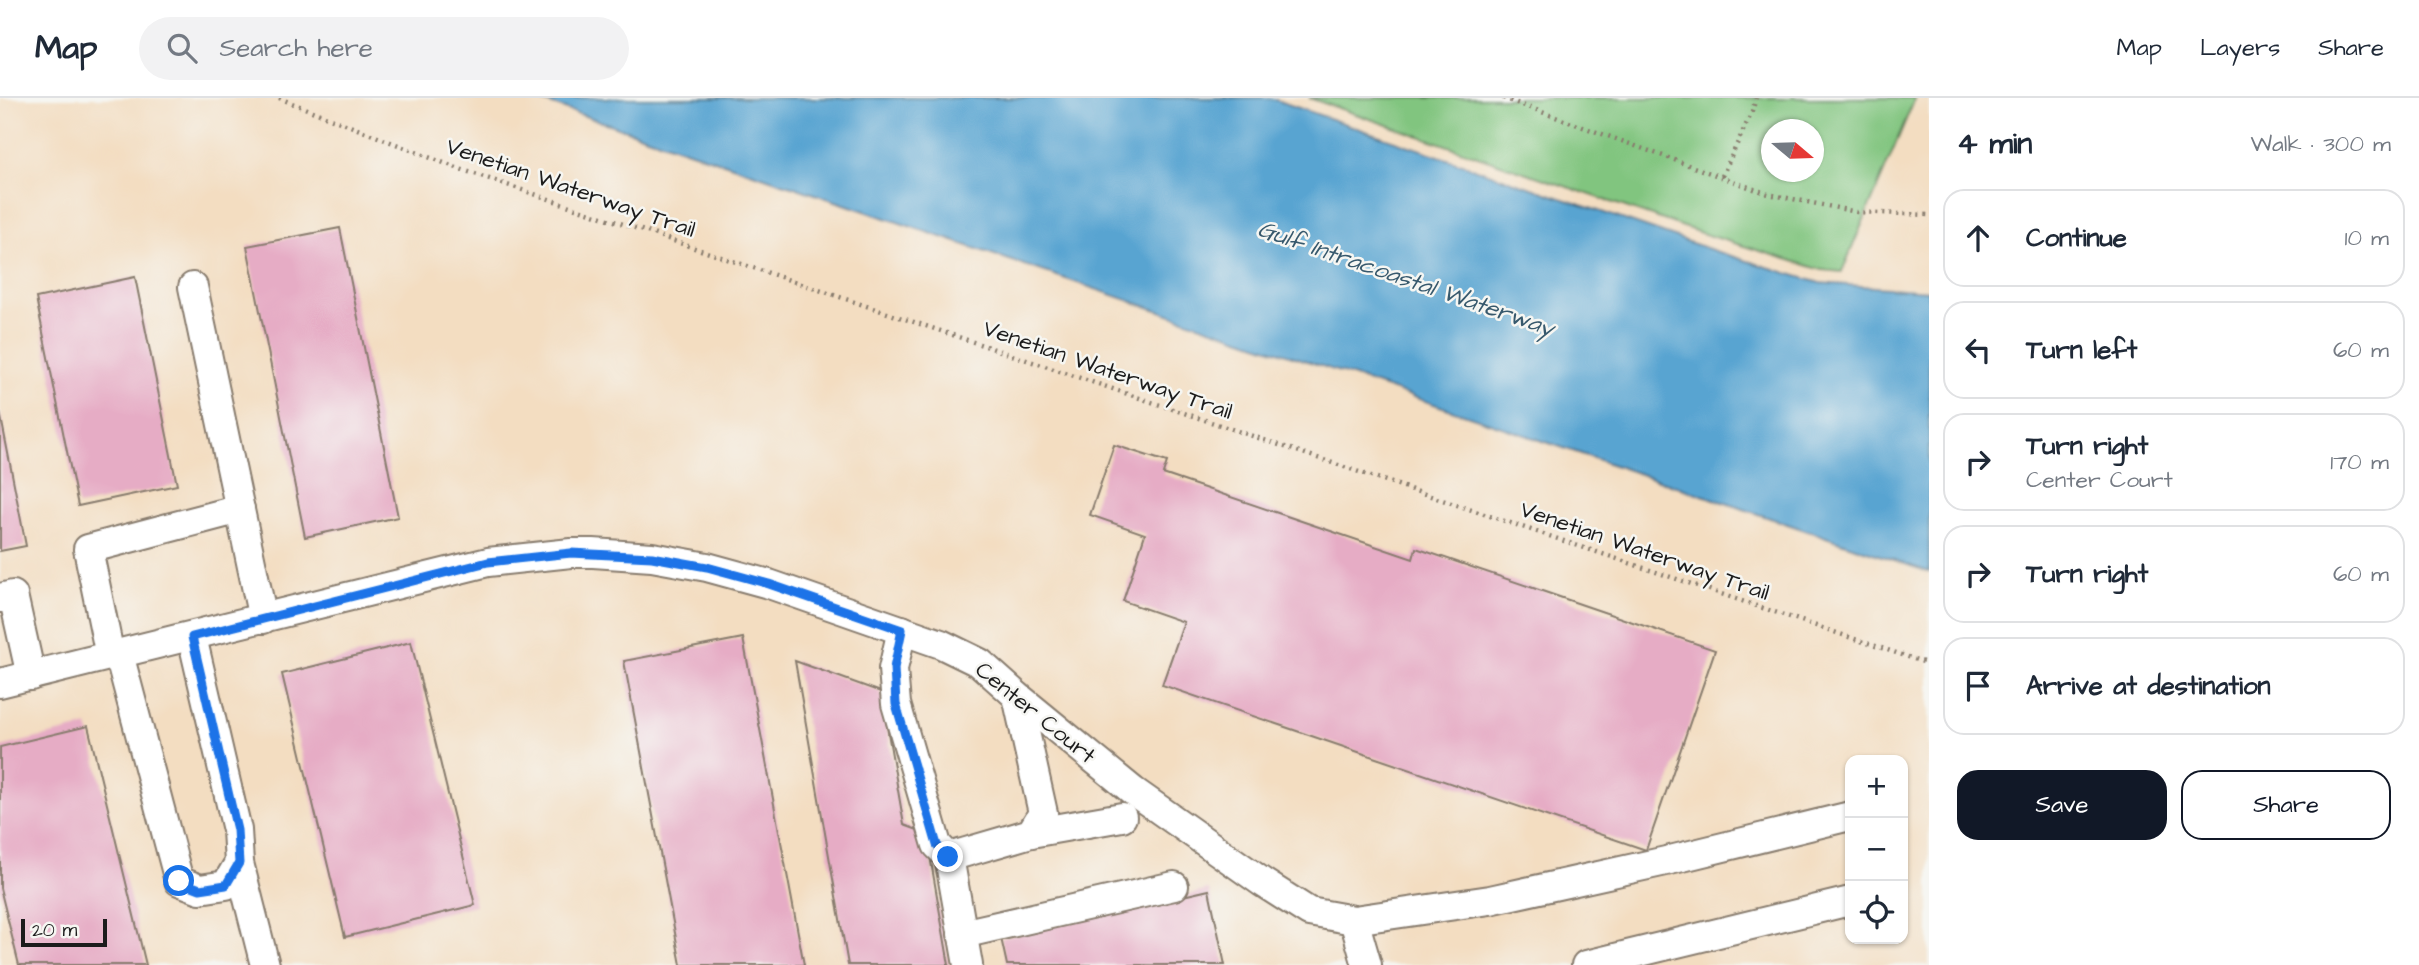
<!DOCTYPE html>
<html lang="en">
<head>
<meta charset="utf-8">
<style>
	:root { --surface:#fff; --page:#f2f2f3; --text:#1f2937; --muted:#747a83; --line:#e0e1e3; --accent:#111827 }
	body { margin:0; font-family:"Architects Daughter",sans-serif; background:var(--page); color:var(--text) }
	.controls { position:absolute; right:21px; bottom:21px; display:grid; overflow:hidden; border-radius:14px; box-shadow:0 2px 5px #0004 }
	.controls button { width:63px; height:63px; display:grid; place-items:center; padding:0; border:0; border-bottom:2px solid var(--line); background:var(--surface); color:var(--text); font:35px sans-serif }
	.compass { position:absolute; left:1761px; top:21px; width:63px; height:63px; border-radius:50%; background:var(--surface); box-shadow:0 2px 5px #0004; rotate:109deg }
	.scale { position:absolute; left:21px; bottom:18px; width:86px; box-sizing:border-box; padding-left:7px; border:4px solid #1c1c1c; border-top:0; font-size:19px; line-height:24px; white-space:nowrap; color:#1c1c1c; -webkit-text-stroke:5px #f6f6f2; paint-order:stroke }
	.stop { position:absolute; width:21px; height:21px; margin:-16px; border:5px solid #1a73e8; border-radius:50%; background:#fff }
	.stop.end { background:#1a73e8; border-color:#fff; box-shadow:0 2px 7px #0008 }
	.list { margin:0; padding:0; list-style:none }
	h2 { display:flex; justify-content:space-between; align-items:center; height:91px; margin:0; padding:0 28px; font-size:30px }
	h2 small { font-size:23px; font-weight:400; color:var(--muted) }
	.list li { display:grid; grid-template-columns:46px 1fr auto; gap:21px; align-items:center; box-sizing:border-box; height:98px; margin:0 14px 14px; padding:0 14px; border:2px solid var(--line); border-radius:21px }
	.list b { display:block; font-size:26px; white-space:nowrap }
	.list p { margin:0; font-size:23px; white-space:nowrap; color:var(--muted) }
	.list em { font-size:23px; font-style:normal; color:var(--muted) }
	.actions { display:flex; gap:14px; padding:21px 28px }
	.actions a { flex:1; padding:16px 0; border:2px solid var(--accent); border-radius:21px; text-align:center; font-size:24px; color:var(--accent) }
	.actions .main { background:var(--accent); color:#fff }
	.icon { flex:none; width:38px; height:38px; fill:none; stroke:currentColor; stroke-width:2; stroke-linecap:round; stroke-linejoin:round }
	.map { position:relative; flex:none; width:1929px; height:867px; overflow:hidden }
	header { display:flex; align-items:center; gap:42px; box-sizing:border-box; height:98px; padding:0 35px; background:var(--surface); border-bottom:2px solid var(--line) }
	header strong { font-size:33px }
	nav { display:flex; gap:38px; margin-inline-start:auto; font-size:24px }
	.search { width:490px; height:63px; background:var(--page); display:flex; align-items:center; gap:18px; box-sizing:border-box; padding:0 24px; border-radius:38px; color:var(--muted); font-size:26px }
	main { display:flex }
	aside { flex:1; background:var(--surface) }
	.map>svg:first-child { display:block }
	.green { fill:#81c57f; stroke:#4e704e; stroke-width:2; fill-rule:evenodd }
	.water { fill:#58a4d1; stroke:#3a6076; stroke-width:2 }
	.building { fill:#e6acc5 }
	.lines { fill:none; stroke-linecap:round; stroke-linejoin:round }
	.minor-casing { stroke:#887c6e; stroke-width:32 }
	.path { stroke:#887c6e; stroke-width:4.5; stroke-dasharray:2 5; stroke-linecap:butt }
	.minor { stroke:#fff; stroke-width:28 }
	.route { stroke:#1a73e8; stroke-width:9 }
	.labels { text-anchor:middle; stroke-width:5; stroke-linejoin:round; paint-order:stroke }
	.street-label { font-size:23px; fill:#1c1c1c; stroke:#f6f6f2 }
	.water-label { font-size:24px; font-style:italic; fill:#37596d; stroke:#f6f6f2 }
</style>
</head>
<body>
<header>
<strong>Map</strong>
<div class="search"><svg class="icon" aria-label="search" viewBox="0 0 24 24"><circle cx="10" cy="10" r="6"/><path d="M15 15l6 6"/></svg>Search here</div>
<nav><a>Map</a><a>Layers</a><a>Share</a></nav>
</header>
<main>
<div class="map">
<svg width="1929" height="867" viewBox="0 0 1929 867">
	<rect width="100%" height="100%" fill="#f6f6f2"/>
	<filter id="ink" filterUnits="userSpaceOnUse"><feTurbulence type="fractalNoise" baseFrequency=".0143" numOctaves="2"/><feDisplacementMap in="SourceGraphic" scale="14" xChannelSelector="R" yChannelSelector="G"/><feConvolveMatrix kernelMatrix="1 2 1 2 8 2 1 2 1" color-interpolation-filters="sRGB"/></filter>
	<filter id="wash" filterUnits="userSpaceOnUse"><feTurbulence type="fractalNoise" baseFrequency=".00686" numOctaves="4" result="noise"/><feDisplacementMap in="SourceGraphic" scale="28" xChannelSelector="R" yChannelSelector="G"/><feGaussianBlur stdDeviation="1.57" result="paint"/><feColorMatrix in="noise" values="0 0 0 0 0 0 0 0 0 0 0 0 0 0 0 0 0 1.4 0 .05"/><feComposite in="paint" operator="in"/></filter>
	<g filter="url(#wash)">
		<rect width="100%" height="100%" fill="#f3ddc1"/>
		<path class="green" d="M1309,0H1915L1842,174L1822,172L1698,134ZM1772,32H1814V74H1772Z"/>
		<polygon class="water" points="532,0 1270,0 1718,154 1820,185 1929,193 1929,474"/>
		<g id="blocks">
			<g class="building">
				<polygon points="340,130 398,419 305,439 247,148"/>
				<polygon points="135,179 177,387 78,408 36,200"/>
				<polygon points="0,314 26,448 0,453"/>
				<polygon points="1114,347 1167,364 1163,376 1413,461 1416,450 1715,552 1646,752 1162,587 1184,524 1123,503 1145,436 1090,417"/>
				<polygon points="743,540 804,867 681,867 624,563"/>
				<polygon points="411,544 475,807 345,839 282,576"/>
				<polygon points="795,563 881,594 904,727 926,735 949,867 848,867"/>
				<polygon points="88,628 146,867 19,867 0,790 0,649"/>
				<polygon points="1209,792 1225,867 1007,867 1001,840"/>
			</g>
		</g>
	</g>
	<g filter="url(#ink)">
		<use href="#blocks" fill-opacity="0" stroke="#887c6e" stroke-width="2"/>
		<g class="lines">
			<g class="minor-casing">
				<g id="minor">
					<polyline points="193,189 263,521"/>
					<polyline points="0,500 13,497 31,578"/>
					<polyline points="902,532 893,571 896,606 937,747 949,759 1031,735 1043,715 1017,598"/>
					<polyline points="119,556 179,783 200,791 226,787 239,765 237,732 192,539"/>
					<polyline points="110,558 88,451 240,411"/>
					<polyline points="0,585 488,464 571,455 593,455 652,459 707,469 769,486 941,546 980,565 1017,598 1133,693 1262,784 1309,814 1354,822 1490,802 1666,763 1850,718"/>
					<polyline points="1031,735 1122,719"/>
					<polyline points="949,759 968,867"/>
					<polyline points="239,765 265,867"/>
					<polyline points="1354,822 1367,867"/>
					<polyline points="962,836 1174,788"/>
					<polyline points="1586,867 1850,803"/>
				</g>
			</g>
			<g class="path">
				<polyline points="279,0 454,69 1929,566"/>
				<polyline points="1503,0 1768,96 1857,114 1929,117"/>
				<polyline points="1722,78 1752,14 1756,0"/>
			</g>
			<use href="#minor" class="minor"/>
		</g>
	</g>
	<g class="lines" filter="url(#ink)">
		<polyline class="route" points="179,783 200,791 226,787 239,765 237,732 192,539 488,464 571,455 652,459 707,469 769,486 902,532 894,570 896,606 937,747 948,759"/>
	</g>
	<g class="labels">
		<g class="street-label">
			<text transform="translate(571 89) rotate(19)" y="8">Venetian Waterway Trail</text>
			<text transform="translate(1108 271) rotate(19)" y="8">Venetian Waterway Trail</text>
			<text transform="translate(1645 452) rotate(19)" y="8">Venetian Waterway Trail</text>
			<text transform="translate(1036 614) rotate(39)" y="8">Center Court</text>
		</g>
		<g class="water-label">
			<text transform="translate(1406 180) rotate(19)" y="8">Gulf Intracoastal Waterway</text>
		</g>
	</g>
</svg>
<div class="controls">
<button>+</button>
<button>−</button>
<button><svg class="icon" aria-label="locate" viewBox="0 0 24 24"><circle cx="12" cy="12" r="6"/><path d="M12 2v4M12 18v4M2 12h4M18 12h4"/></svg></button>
</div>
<svg class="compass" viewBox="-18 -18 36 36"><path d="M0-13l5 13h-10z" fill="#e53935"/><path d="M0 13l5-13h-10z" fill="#747a83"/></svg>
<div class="scale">20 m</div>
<div class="stop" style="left:179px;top:783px"></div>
<div class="stop end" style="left:948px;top:759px"></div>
</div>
<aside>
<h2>4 min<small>Walk · 300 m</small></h2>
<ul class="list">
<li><svg class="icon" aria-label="ahead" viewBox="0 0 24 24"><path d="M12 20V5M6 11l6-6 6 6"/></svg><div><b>Continue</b></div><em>10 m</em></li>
<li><svg class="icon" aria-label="left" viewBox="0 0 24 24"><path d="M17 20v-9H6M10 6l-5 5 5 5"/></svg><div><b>Turn left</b></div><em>60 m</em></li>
<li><svg class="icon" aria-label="right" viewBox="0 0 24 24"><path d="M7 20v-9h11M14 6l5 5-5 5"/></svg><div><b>Turn right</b><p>Center Court</p></div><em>170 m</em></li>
<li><svg class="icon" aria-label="right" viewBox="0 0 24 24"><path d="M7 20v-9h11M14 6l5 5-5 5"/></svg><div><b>Turn right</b></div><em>60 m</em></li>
<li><svg class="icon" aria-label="arrive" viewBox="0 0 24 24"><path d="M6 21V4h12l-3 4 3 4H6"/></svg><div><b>Arrive at destination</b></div></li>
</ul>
<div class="actions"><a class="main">Save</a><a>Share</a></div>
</aside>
</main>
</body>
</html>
